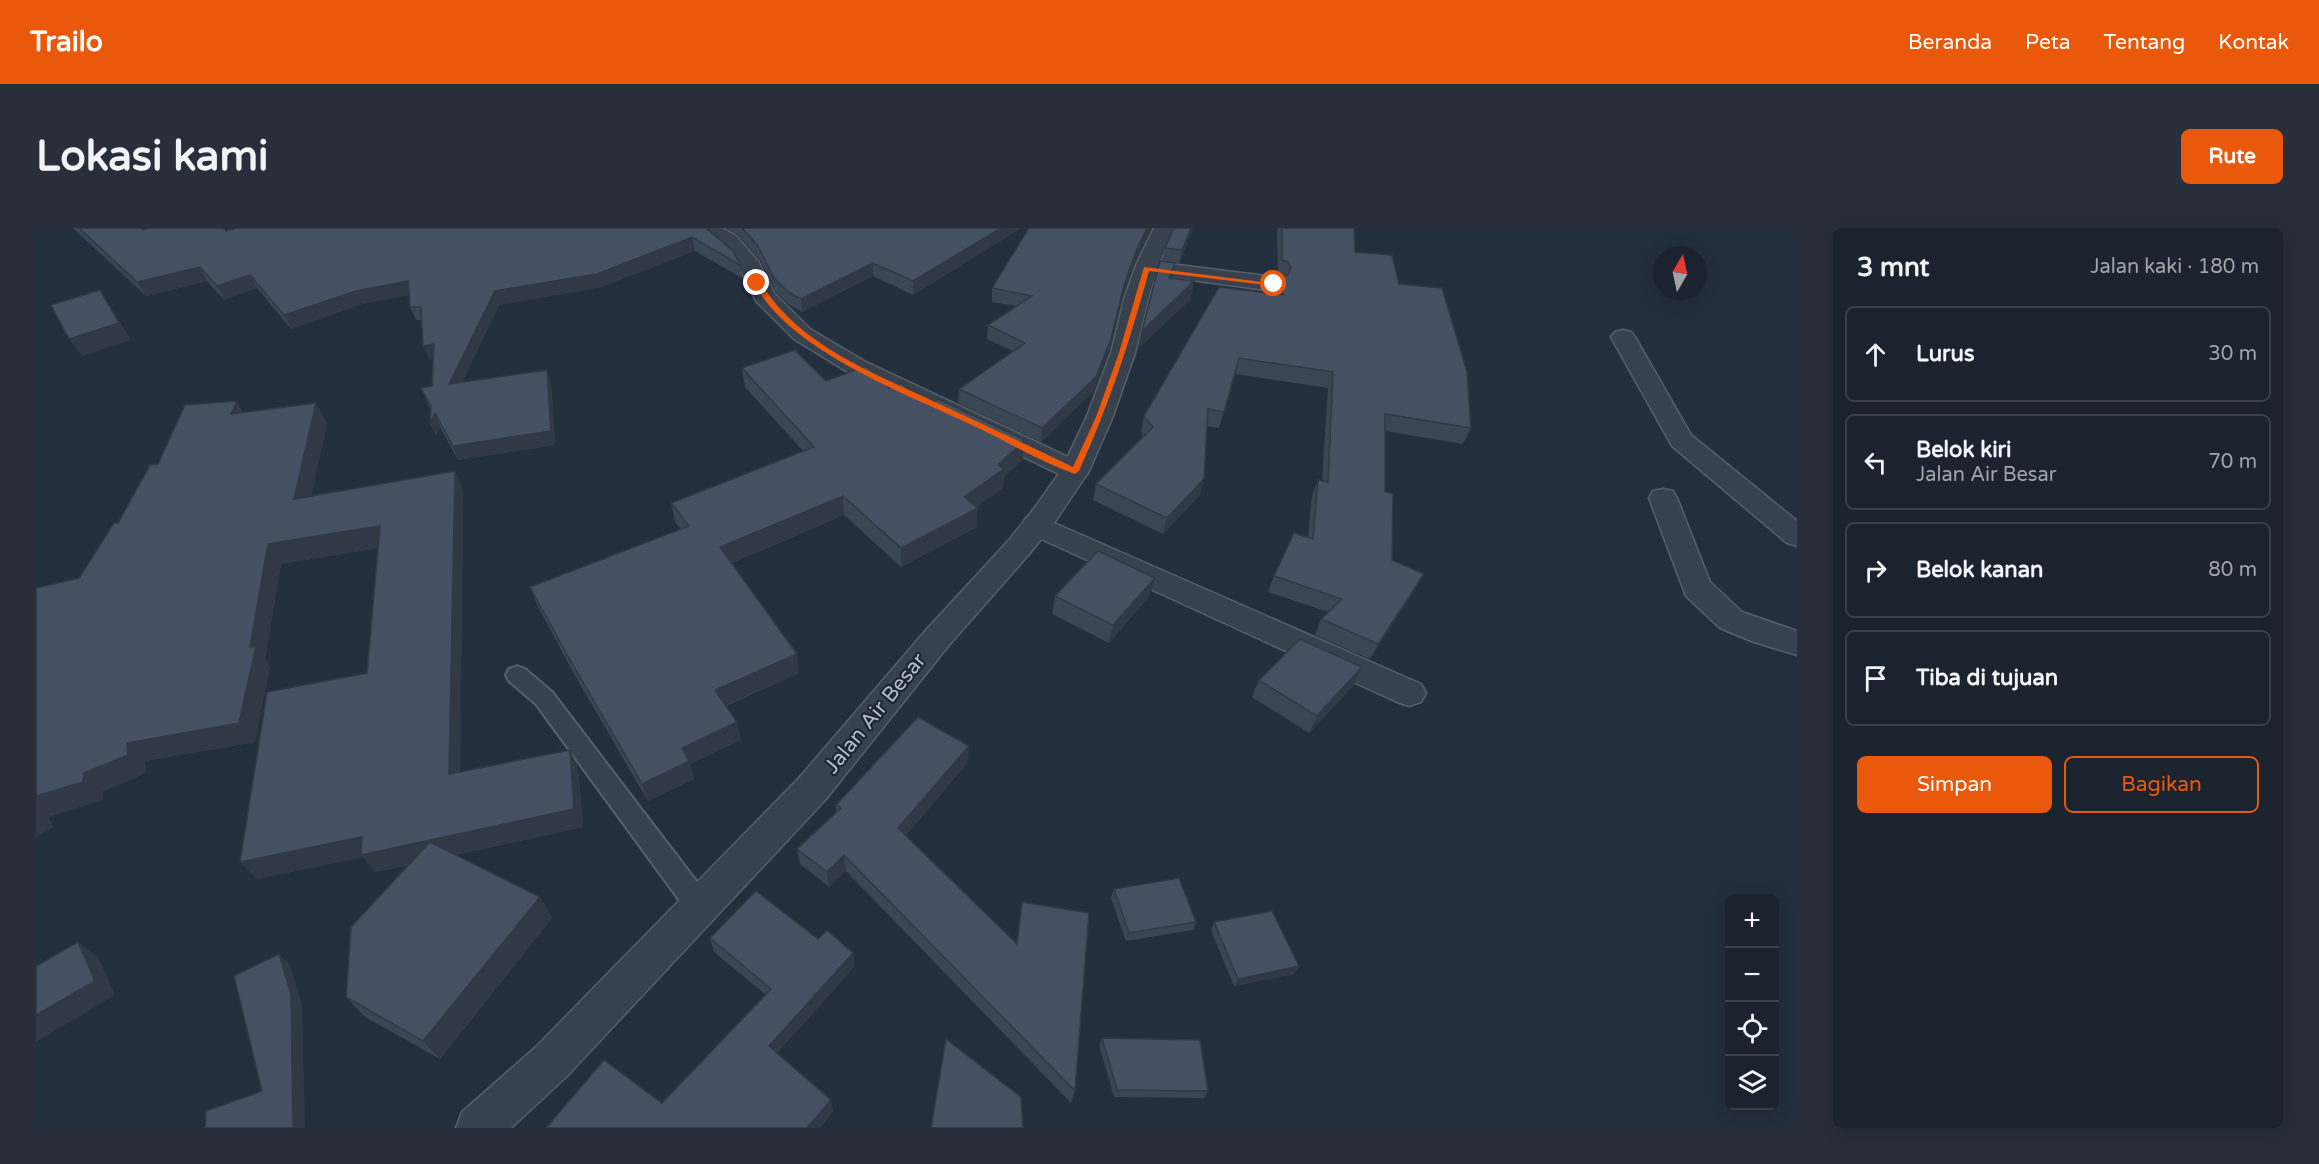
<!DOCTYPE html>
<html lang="id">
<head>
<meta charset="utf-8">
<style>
	:root { --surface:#1b232e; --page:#282f3a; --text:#f1f3f6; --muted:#a0a4aa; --line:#39404a; --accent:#ea580c }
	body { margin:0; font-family:"Varela Round",sans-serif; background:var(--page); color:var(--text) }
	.controls { position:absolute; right:18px; bottom:18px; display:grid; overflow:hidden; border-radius:9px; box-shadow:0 3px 15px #0003 }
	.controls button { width:54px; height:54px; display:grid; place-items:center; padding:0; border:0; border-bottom:2px solid var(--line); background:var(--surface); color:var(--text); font:30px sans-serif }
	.compass { position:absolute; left:1617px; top:18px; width:54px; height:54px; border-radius:50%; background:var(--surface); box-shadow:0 3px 15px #0003; rotate:9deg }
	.stop { position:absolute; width:18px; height:18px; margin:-14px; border:4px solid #ea580c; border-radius:50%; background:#fff }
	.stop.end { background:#ea580c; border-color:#fff; box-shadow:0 2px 6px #0008 }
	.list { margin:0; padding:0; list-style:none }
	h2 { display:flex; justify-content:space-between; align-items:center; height:78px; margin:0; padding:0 24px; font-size:26px }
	h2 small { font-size:20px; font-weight:400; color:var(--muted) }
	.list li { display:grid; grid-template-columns:39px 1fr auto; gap:18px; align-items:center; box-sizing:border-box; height:96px; margin:0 12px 12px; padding:0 12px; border:2px solid var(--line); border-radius:9px }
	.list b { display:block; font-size:22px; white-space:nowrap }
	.list p { margin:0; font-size:20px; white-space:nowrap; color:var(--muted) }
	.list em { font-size:20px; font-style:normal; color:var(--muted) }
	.actions { display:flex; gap:12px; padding:18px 24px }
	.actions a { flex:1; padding:14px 0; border:2px solid var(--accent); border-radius:9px; text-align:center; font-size:21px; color:var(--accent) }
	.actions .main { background:var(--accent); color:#fff }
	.icon { flex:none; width:33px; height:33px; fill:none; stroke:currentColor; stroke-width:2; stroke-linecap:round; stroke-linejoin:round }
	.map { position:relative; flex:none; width:1761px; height:900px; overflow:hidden; border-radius:9px }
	header { display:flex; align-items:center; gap:36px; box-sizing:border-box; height:84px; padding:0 30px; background:var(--accent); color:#fff }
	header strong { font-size:28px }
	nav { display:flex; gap:33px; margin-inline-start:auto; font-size:21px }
	.intro { display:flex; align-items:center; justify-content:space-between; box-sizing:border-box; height:144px; padding:0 36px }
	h1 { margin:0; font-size:42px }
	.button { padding:15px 27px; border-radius:9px; background:var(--accent); color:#fff; font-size:21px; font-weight:700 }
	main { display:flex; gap:36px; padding:0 36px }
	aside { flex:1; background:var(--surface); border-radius:9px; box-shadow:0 3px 15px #0003 }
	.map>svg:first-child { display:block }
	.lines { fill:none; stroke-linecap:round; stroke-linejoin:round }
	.service-casing { stroke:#565f6c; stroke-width:4 }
	.minor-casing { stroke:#565f6c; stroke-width:3 }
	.tertiary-casing { stroke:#565f6c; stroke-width:3 }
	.service { fill:#38414e; fill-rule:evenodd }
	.minor { fill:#38414e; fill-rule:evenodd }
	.tertiary { fill:#38414e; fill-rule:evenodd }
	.wall { fill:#3b4654 }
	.shaded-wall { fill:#303945 }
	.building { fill:#455162; stroke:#303945; stroke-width:1.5 }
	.route { fill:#ea580c }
	.labels { text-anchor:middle; stroke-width:4.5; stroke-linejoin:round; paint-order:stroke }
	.street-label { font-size:21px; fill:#b4bcc9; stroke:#1d2633 }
</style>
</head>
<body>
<header>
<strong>Trailo</strong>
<nav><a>Beranda</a><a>Peta</a><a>Tentang</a><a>Kontak</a></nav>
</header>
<div class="intro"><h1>Lokasi kami</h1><a class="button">Rute</a></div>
<main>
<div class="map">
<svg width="1761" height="900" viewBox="0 0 1761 900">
	<rect width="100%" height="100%" fill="#242f3e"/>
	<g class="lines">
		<g class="service-casing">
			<polygon id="service" points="481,438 489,441 516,464 673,670 677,679 673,688 664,691 655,688 500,476 473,453 470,447 473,441"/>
		</g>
		<g class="minor-casing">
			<g id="minor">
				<polygon points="661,0 686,0 700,8 722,33 738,65 774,101 828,133 1049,237 1053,243 1049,249 1039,252 1029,249 810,143 758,111 720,73 701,35 684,18"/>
				<polygon points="1110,33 1238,49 1246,51 1249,56 1246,61 1238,63 1102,45 1099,40 1102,35"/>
				<polygon points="1587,102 1595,104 1599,109 1655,207 1761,293 1761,318 1751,315 1636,218 1575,109 1579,104"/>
				<polygon points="1627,261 1637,263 1641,270 1674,354 1706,384 1761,403 1761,427 1718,414 1684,400 1650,368 1613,270 1617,263"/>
				<polygon points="1000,287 1385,456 1390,465 1385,474 1373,478 1361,474 990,304 986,297 990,290"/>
			</g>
		</g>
		<g class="tertiary-casing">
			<polygon id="tertiary" points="1118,0 1140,0 1123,35 1112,71 1099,125 1077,188 1053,243 1020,292 994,325 913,417 790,571 531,848 475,900 420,900 426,884 501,818 764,549 891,401 974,311 1000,278 1026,241 1051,188 1075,125 1088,71 1101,35"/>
		</g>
		<use href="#service" class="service"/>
		<use href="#minor" class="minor"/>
		<use href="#tertiary" class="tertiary"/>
	</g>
	<g class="wall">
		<polygon points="37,0 104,0 106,2 190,3 670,0 704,37 706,50 659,23 565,59 463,77 426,154 515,155 519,217 422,232 404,199 400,208 394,195 394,181 385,160 396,158 397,130 393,131 386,92 380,92 374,79 373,67 326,76 255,101 221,60 188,72 171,53 110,68"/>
		<polygon points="690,0 985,0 877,67 837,48 766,84 754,77 740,64 724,32 702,7"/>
		<polygon points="993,0 1115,0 1099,34 1086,70 1073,124 1058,163 1005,214 922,175 923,161 977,123 951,111 952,97 980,78 956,74 956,60"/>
		<polygon points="1157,0 1143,35 1127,33 1129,20"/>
		<polygon points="1242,0 1318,0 1319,24 1363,56 1435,200 1427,216 1349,203 1349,264 1356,332 1379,362 1334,431 1279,407 1285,391 1292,384 1232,364 1238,348 1272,310 1276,268 1282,252 1286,253 1292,160 1199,146 1183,200 1171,198 1164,267 1127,306 1057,272 1060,256 1108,208 1105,204 1108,188 1242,66 1246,49 1242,48 1241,5"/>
		<polygon points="706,140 790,153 853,160 893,177 989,212 987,231 968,249 967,260 941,278 941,299 865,339 808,287 696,335 763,445 690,478 701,494 705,512 654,536 658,551 612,573 537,444 501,377 494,359 644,301 639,294 635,275 767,223 709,159"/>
		<polygon points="207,184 291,195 275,268 419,243 427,263 424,544 542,540 547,599 419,627 504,669 516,690 404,831 329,789 310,769 373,637 339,644 327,629 221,651 331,445 342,320 245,336 229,431 234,438 219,514 109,533 110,545 67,563 66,572 12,589 17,599 0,609 43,350 122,236"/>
		<polygon points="1114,367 1073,415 1016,386 1019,368"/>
		<polygon points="1223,452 1318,457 1273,505 1216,469"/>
		<polygon points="932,534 870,607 981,716 986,674 1039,863 1035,875 810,643 793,659 764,636 761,621 800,584 800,577"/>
		<polygon points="1078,661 1160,694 1157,702 1090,713 1075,670"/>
		<polygon points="1178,694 1263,738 1258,746 1198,758 1175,702"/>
		<polygon points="674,710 782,711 817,725 818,739 741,825 795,872 797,884 626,875 730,767 678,724"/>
		<polygon points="1066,810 1172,863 1168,870 1078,869 1063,817"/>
	</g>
	<g class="shaded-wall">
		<polygon points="965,0 985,0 877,67 877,53"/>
		<polygon points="1111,0 1115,0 1099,34 1086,70 1073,124 1058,163 1005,214 1006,200 1088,57 1101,21"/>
		<polygon points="1155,0 1157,0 1143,35 1146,22"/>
		<polygon points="656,9 659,23 565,59 463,77 419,169 413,156 459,63"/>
		<polygon points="837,35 837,48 766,84 765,71"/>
		<polygon points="1139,35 1136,52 1133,50"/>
		<polygon points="164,39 171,53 110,68 101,54"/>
		<polygon points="214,47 221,60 188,72 181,58"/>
		<polygon points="372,53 377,66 326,76 255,101 248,87 320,63"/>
		<polygon points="1158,53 1155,71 1102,121 1106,103"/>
		<polygon points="64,62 95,112 46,128 33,111"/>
		<polygon points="398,116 403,129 393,131 387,118"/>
		<polygon points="511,142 515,155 519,217 422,232 417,218"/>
		<polygon points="201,173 212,193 195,186"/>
		<polygon points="280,175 291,195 270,291 258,271"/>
		<polygon points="399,185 404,199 400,208 394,195"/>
		<polygon points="989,212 987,231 968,249 967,260 927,288 928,269"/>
		<polygon points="419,243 427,263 424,565 413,546"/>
		<polygon points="1168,251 1164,267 1127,306 1131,290"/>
		<polygon points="807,268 808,287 688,338 684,319"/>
		<polygon points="942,280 941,299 865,339 865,320"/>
		<polygon points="344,298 354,318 245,336 229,431 234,438 219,514 109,533 110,545 67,563 66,572 12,589 17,599 0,609 0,568 48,545 91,515 214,419 232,316"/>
		<polygon points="1388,346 1379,362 1334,431 1342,416"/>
		<polygon points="1119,350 1114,367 1073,415 1077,397"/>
		<polygon points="761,426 763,445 683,480 679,462"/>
		<polygon points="1326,439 1318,457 1273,505 1281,488"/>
		<polygon points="701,494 705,512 654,536 658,551 612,573 606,556 646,520"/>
		<polygon points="933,518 932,534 863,616 862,600"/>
		<polygon points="534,522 542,540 547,599 339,644 327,629 221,651 204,634 326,609"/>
		<polygon points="808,627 810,643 793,659 791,644"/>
		<polygon points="504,669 516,690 404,831 387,813"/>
		<polygon points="42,714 62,729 79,767 0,814 0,787"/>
		<polygon points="817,725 818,739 737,830 733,818"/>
		<polygon points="243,726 254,737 266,776 269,900 257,900"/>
		<polygon points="1263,738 1258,746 1198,758 1202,751"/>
		<polygon points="795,872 797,884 784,900 771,900"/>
	</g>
	<g class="building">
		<polygon points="43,0 104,0 106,2 113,0 187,0 190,3 201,0 670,0 697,23 704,37 656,9 561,46 459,63 413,156 511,142 515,203 417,218 399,185 394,195 395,178 385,160 396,158 398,116 387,118 385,79 374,79 372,53 320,63 248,87 214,47 181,58 164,39 101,54"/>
		<polygon points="706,0 965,0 877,53 837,35 765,71 752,64 738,50 722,18"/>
		<polygon points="993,0 1111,0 1101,21 1088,57 1075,111 1060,149 1006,200 923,161 989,115 952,97 996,68 956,60"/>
		<polygon points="1138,0 1155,0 1146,22 1129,20"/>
		<polygon points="1246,0 1318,0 1319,24 1356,27 1363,56 1406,60 1431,144 1435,200 1349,186 1349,264 1357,266 1356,332 1388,346 1342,416 1285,391 1306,371 1238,348 1258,305 1277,311 1282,252 1292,254 1297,144 1203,130 1188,184 1172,181 1168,251 1131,290 1060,256 1117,199 1108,188 1183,59 1247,67 1246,49 1252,47 1255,39 1252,34 1246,32"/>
		<polygon points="1124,33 1139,35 1133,50 1158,53 1106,103"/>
		<polygon points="64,62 83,95 33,111 15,77"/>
		<polygon points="759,122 790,153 830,138 853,160 865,155 893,177 902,171 989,212 962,237 968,241 928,269 942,280 865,320 807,268 684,319 761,426 679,462 701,494 646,520 653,533 606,556 530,425 494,359 653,298 635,275 778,219 706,140"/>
		<polygon points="201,173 195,186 280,175 258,271 419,243 413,546 534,522 538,581 325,627 326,609 204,634 231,464 331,445 344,298 232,316 214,419 220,418 203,495 91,515 92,527 48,545 47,554 0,568 0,360 43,350 78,295 82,295 114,237 122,236 149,177"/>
		<polygon points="1062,323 1119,350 1077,397 1019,368"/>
		<polygon points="1264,411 1326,439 1281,488 1223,452"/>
		<polygon points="882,489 933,518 862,600 981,716 986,674 1053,685 1039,863 808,627 791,644 761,621 805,580 800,577"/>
		<polygon points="394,614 504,669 387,813 310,769 315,699"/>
		<polygon points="1143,650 1160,694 1093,705 1078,661"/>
		<polygon points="720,663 782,711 791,702 817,725 733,818 795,872 771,900 510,900 568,832 626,875 735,761 674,710"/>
		<polygon points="1236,683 1263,738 1202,751 1178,694"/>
		<polygon points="42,714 59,753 0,787 0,738"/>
		<polygon points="243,726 255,766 257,900 169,900 170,883 226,863 198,748"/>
		<polygon points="1066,810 1164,812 1172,863 1081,862"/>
		<polygon points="910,811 985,869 987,900 895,900"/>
	</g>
	<path class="route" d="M1108,39L1241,56L1238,58L1113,43C1094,113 1073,177 1043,243L1039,246C1005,234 972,214 940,199C871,166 754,124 718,55L724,53C760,116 836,144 899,174C945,195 991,217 1037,239L1060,189L1083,125Z"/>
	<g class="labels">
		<g class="street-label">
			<text transform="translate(839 485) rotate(-51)" y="7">Jalan Air Besar</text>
		</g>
	</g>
</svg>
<div class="controls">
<button>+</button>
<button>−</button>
<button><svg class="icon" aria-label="locate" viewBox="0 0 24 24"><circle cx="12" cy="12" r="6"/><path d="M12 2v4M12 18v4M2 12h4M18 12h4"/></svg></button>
<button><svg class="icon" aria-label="layers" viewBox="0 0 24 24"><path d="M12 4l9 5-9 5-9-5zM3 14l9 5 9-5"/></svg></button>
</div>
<svg class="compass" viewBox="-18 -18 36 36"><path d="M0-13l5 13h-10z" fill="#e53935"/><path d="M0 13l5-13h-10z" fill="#a0a4aa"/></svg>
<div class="stop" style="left:1238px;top:56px"></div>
<div class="stop end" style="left:721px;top:55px"></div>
</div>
<aside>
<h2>3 mnt<small>Jalan kaki · 180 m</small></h2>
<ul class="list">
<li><svg class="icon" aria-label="ahead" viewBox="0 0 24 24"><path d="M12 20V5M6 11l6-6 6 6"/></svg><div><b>Lurus</b></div><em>30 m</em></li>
<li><svg class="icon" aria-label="left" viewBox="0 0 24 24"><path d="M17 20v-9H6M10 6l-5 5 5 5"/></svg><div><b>Belok kiri</b><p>Jalan Air Besar</p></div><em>70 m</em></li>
<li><svg class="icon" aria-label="right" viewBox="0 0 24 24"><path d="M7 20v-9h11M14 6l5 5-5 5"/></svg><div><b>Belok kanan</b></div><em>80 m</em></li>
<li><svg class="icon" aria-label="arrive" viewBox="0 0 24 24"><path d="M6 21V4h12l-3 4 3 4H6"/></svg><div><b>Tiba di tujuan</b></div></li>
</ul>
<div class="actions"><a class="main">Simpan</a><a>Bagikan</a></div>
</aside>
</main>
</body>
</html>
